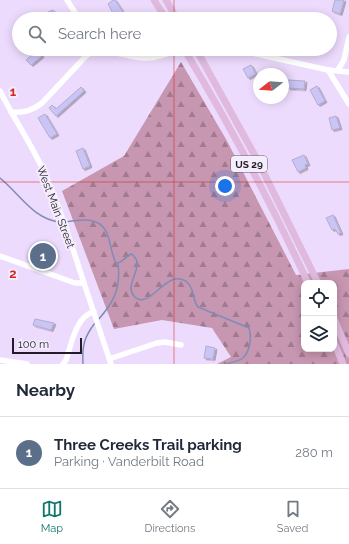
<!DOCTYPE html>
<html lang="en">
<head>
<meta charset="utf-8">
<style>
	:root { --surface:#fff; --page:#f2f2f3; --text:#1f2937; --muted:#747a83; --line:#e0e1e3; --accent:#0f766e }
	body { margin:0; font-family:Raleway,sans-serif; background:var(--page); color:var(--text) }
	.controls { position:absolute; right:12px; bottom:12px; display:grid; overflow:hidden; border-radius:8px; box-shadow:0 2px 10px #0003 }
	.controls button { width:36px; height:36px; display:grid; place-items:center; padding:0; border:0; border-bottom:1px solid var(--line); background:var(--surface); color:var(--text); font:20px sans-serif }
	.compass { position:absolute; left:253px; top:68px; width:36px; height:36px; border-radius:50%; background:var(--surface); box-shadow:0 2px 10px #0003; rotate:253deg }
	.scale { position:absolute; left:12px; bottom:10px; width:70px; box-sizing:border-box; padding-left:4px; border:2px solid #231c28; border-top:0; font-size:11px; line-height:14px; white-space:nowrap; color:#231c28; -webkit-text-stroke:3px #f4edfb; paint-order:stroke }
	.you { position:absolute; left:225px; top:186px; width:14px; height:14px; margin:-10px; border:3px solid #fff; border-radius:50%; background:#1a73e8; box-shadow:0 0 0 6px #1a73e833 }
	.badge { display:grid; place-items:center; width:26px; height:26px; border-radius:50%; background:var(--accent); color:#fff; font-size:13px; font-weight:700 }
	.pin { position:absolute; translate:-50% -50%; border:2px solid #fff; box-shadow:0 1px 4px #0006 }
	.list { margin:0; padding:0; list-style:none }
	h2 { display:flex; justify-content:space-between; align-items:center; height:52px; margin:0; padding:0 16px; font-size:17px }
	h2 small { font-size:13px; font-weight:400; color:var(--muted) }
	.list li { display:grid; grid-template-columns:26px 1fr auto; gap:12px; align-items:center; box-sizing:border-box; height:72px; padding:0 16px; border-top:1px solid var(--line) }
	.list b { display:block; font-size:15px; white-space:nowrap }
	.list p { margin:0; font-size:13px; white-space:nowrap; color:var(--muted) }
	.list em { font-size:13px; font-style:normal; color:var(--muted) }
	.icon { flex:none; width:22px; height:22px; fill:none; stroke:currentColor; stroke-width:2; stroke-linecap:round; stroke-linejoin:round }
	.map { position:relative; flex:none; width:349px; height:364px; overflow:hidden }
	.search { position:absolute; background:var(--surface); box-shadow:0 2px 10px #0003; left:12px; right:12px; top:12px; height:44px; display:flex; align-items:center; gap:10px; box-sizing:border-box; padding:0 14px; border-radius:22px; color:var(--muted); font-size:15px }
	.sheet { height:124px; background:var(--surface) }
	nav { display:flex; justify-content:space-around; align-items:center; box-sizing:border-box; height:56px; border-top:1px solid var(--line); background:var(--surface); font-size:11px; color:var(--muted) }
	nav a { display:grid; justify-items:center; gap:2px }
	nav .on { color:var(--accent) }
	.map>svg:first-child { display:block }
	.forest { fill:url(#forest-firs); fill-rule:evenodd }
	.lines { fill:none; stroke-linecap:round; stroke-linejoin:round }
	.stream { stroke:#7f8cb8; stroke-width:1.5 }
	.building { fill:#cbc5f6; stroke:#b1adcf; filter:url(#shadow) }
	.minor { stroke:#fff; stroke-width:5.5 }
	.major { stroke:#dfbade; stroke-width:7 }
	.grid { fill:none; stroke:#d62828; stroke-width:1; stroke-opacity:0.55 }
	.labels { text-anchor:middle; stroke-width:4; stroke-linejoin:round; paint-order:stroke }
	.shield { fill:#f4edfb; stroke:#625b67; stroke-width:1 }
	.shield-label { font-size:10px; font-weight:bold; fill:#231c28 }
	.street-label { font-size:11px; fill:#231c28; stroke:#f4edfb }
	.grid-label { font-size:13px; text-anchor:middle; font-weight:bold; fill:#d62828; stroke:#f4edfb; stroke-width:4; stroke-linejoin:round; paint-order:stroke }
</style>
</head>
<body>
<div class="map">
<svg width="349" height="364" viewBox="0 0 349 364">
	<defs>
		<pattern id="forest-firs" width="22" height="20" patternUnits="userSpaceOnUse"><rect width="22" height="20" fill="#c796b0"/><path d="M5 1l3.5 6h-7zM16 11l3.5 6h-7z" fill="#a17a8f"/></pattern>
		<filter id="shadow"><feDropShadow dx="2" dy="1.5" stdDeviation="0" flood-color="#0004"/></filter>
	</defs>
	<rect width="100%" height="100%" fill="#eddbfd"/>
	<path class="forest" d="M181,62L227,141L296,275L349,269V364H217L231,357L212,328L162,320L114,329L62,191L124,156ZM304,283H334V349H304Z"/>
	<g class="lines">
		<g class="stream">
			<path d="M0,178C20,194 33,219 60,222"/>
			<path d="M66,222C84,219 103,216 109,239C111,247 112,255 116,263H118C121,288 114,302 98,320"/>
			<path d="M118,263C124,261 126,256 131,254C148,264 123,284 134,296C149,313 167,266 187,282C195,289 192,300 198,307L249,328C252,337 250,351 243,358C239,361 232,362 227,364"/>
			<path d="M83,364C82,346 84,337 95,323"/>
		</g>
	</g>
	<g class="building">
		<polygon points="113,0 115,0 123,12 115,17 108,4"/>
		<polygon points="335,0 344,0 340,14 332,11"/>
		<polygon points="53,10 58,19 52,19 48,12"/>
		<polygon points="38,50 42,56 31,65 26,60"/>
		<polygon points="251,65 256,74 248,78 243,69"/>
		<polygon points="288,80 305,81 304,89 288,88"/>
		<polygon points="317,86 325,101 318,105 310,90"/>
		<polygon points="81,87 84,91 56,116 49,108 52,105 56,109"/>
		<polygon points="45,114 57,134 50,138 38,118"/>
		<polygon points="336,116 340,128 332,130 329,118"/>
		<polygon points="83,148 90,166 83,169 76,151"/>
		<polygon points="304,155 308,164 305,165 306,168 298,172 292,160"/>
		<polygon points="333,215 341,233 338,234 335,229 332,230 326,218"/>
		<polygon points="35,319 54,323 51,330 33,325"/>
		<polygon points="206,346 215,348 213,359 204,358"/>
	</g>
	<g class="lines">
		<g class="minor">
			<polyline points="67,0 79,19"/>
			<polyline points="234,49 328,70 349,72"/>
			<polyline points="328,70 349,104"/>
			<polyline points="338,70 344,60 349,37"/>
			<path d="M0,91C14,119 32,145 45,174C61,209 72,247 84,283"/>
			<path d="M11,112C23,113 32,111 42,103L86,56C100,43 128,59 146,58C158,58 168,54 179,49"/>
			<polyline points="0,256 75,283 84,283 111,364"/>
			<polyline points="109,359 157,343 165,342 181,345"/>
			<polyline points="0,360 27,364"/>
			<path d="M63,364L66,360C71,346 76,315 94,312"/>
		</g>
		<g class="major">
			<polyline points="154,0 166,19"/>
			<polyline points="166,0 177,19"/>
			<path d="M184,49C230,125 271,203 308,283"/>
			<polyline points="196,49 259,163 318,283"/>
			<polyline points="334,319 349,354"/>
			<polyline points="334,342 343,364"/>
		</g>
	</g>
	<path class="grid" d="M174,0V19M174,49V364M0,182H349"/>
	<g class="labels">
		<rect class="shield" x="231" y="156" width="36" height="16" rx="3"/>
		<g class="shield-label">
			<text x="249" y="168">US 29</text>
		</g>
		<g class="street-label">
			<text transform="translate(56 207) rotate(69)" y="4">West Main Street</text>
		</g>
	</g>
	<g class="grid-label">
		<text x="13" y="96">1</text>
		<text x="13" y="278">2</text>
	</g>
</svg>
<div class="controls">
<button><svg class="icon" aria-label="locate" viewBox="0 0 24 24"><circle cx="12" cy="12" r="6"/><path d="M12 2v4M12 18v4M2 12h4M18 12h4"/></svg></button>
<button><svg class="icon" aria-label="layers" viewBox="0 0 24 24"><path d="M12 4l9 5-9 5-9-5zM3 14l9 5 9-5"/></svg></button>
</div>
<svg class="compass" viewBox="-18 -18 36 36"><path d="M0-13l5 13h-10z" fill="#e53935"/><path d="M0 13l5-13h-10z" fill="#747a83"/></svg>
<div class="scale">100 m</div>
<div class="you"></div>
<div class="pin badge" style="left:43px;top:256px;background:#5c6f8a">1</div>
<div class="search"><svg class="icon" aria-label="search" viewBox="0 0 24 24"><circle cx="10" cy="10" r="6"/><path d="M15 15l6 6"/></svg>Search here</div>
</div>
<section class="sheet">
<h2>Nearby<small></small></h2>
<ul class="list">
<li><span class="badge" style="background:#5c6f8a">1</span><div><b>Three Creeks Trail parking</b><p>Parking · Vanderbilt Road</p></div><em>280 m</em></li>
</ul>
</section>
<nav>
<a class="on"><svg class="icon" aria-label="map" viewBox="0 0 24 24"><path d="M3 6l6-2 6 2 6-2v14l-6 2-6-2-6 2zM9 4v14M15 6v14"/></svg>Map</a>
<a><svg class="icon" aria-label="directions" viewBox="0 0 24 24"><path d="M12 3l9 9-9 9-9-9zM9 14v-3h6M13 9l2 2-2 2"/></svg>Directions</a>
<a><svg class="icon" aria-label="saved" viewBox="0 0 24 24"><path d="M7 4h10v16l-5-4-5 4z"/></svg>Saved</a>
</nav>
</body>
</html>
